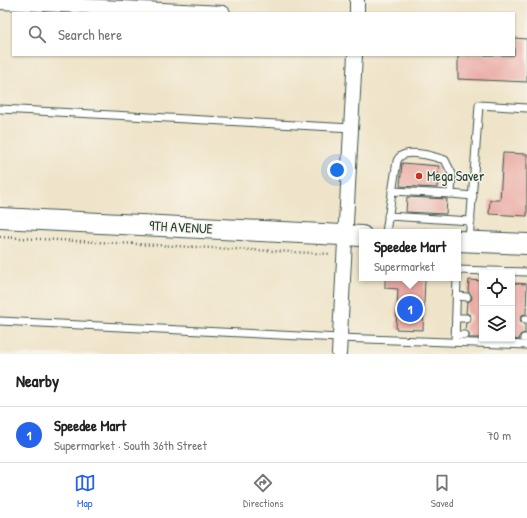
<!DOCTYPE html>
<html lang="en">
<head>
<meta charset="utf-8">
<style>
	:root { --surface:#fff; --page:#f6f6f6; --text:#222; --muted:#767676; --line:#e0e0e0; --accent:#2563eb }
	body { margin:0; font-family:"Patrick Hand",sans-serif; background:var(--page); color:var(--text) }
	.controls { position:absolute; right:12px; bottom:12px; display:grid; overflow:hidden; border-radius:0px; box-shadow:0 1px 3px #0004 }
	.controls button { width:36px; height:36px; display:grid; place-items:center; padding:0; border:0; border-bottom:1px solid var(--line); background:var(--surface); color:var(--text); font:20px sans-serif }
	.you { position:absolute; left:337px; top:170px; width:14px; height:14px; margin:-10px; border:3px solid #fff; border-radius:50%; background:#1a73e8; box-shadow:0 0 0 6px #1a73e833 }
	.badge { display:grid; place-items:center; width:26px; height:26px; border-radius:50%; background:var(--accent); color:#fff; font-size:13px; font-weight:700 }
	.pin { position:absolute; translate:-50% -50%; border:2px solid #fff; box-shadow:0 1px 4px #0006 }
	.popup { position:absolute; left:359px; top:229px; width:102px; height:52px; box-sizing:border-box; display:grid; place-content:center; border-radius:0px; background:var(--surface); filter:drop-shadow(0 1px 3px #0005); font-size:13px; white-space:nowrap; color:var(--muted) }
	.popup b { font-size:15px; color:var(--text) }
	.popup::after { content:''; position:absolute; left:50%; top:100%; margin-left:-8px; border:8px solid transparent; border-top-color:var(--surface) }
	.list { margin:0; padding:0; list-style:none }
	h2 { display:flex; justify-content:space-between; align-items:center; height:52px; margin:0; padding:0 16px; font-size:17px }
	h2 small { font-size:13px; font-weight:400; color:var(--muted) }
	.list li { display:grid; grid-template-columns:26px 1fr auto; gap:12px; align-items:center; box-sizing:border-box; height:56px; padding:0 16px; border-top:1px solid var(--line) }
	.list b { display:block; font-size:15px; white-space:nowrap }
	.list p { margin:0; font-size:13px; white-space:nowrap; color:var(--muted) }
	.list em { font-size:13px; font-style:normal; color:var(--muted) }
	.icon { flex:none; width:22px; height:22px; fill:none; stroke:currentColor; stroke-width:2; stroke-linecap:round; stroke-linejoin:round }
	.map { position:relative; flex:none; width:527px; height:354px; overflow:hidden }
	.search { position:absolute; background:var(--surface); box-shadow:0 1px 3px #0004; left:12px; right:12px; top:12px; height:44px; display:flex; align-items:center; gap:10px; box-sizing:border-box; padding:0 14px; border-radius:0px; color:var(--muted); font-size:15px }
	.sheet { height:108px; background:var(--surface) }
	nav { display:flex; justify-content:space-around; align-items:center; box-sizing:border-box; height:56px; border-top:1px solid var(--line); background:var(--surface); font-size:11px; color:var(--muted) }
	nav a { display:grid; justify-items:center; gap:2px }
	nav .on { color:var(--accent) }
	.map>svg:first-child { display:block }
	.building { fill:#e9a8a2 }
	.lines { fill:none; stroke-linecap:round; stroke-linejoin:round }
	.service-casing { stroke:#3e564a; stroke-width:9 }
	.minor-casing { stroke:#3e564a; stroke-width:16 }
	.secondary-casing { stroke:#3e564a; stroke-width:22 }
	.path { stroke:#3e564a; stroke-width:2.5; stroke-dasharray:1 3; stroke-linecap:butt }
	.service { stroke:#fff; stroke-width:7 }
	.minor { stroke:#fff; stroke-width:14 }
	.secondary { stroke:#fff; stroke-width:20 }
	.poi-dot { fill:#c8321e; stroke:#f7f3e8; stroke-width:1.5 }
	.labels { text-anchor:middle; stroke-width:3; stroke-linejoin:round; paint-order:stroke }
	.poi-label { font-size:14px; fill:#1f3d34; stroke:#f7f3e8; text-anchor:start }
	.street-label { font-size:14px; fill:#1f3d34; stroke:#f7f3e8 }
</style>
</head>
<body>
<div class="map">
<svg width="527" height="354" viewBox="0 0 527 354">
	<rect width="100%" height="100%" fill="#f7f3e8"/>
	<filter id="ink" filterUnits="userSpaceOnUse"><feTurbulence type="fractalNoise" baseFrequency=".025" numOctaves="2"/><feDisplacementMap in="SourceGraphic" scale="8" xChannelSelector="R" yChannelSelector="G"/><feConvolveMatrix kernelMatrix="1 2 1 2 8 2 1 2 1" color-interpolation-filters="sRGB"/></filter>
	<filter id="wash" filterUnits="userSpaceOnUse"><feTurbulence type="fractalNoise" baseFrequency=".012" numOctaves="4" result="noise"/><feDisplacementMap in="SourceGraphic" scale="16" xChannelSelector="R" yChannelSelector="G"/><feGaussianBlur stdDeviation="0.9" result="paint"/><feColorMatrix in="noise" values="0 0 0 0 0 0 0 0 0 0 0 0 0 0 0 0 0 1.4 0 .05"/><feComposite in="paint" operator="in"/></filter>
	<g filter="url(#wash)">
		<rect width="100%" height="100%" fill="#efe4c9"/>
		<g id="blocks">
			<g class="building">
				<polygon points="514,38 527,39 527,82 458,79 458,55 514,55"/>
				<polygon points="503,153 527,154 527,216 489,214 490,200 500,200"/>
				<polygon points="402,163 439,166 437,188 400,186"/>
				<polygon points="407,197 447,199 446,214 406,212"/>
				<polygon points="385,278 425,278 423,330 396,329 398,289 385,288"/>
				<polygon points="469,280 482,281 482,338 469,338 469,333 465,330 466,323 469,322 471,318 470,315 466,313 467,302 471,300 472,297 470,293 468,292"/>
				<polygon points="512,283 527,284 526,314 522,315 520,319 521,322 525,324 525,333 520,335 519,340 512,339"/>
			</g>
		</g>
	</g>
	<g filter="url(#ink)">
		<use href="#blocks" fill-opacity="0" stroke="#3e564a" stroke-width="1"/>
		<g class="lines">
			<g class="service-casing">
				<g id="service">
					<polyline points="0,109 352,128"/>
					<polyline points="392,191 451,194"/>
					<polyline points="388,216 471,221"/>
					<path d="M386,232L397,161C398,159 399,157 401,156C410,149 435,157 445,160L452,174L451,194L473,196"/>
					<polyline points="469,241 479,105 527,108"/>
					<polyline points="458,270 527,272"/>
					<polyline points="456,296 467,297"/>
					<polyline points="456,318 466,318"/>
					<polyline points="525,319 527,319"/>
					<polyline points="0,321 340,338 527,345"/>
					<polyline points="456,335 465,335"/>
					<polyline points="524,338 527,338"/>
					<polyline points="455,342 457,278"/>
				</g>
			</g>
			<g class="minor-casing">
				<g id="minor">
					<polyline points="0,2 223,13"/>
					<polyline points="357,13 357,0"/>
					<polyline points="339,354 355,55"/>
				</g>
			</g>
			<g class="secondary-casing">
				<g id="secondary">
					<polyline points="0,218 362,236"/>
					<polyline points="458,241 527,244"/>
				</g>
			</g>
			<polyline class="path" points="0,237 331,254"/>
			<use href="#service" class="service"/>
			<use href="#minor" class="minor"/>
			<use href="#secondary" class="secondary"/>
		</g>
	</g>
	<circle class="poi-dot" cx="419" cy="176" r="4"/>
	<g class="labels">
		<g class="poi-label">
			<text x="427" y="181">Mega Saver</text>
		</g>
		<g class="street-label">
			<text transform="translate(181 227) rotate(3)" y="5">9TH AVENUE</text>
		</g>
	</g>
</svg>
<div class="controls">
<button><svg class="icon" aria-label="locate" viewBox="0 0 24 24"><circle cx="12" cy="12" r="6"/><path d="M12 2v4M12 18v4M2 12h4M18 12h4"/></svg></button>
<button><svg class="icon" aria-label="layers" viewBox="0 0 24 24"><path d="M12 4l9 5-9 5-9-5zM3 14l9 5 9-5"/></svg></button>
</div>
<div class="you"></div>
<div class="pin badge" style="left:410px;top:309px">1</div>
<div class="popup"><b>Speedee Mart</b>Supermarket</div>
<div class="search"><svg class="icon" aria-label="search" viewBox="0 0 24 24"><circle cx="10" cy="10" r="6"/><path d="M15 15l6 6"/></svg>Search here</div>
</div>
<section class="sheet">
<h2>Nearby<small></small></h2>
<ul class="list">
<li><span class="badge">1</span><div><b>Speedee Mart</b><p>Supermarket · South 36th Street</p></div><em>70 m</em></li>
</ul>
</section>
<nav>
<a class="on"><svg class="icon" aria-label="map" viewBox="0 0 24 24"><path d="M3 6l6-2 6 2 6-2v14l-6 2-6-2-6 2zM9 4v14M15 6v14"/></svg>Map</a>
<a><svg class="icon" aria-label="directions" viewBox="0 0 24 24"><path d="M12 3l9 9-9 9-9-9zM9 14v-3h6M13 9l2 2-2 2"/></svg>Directions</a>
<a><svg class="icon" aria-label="saved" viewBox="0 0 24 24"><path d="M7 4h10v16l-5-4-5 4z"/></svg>Saved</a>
</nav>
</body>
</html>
